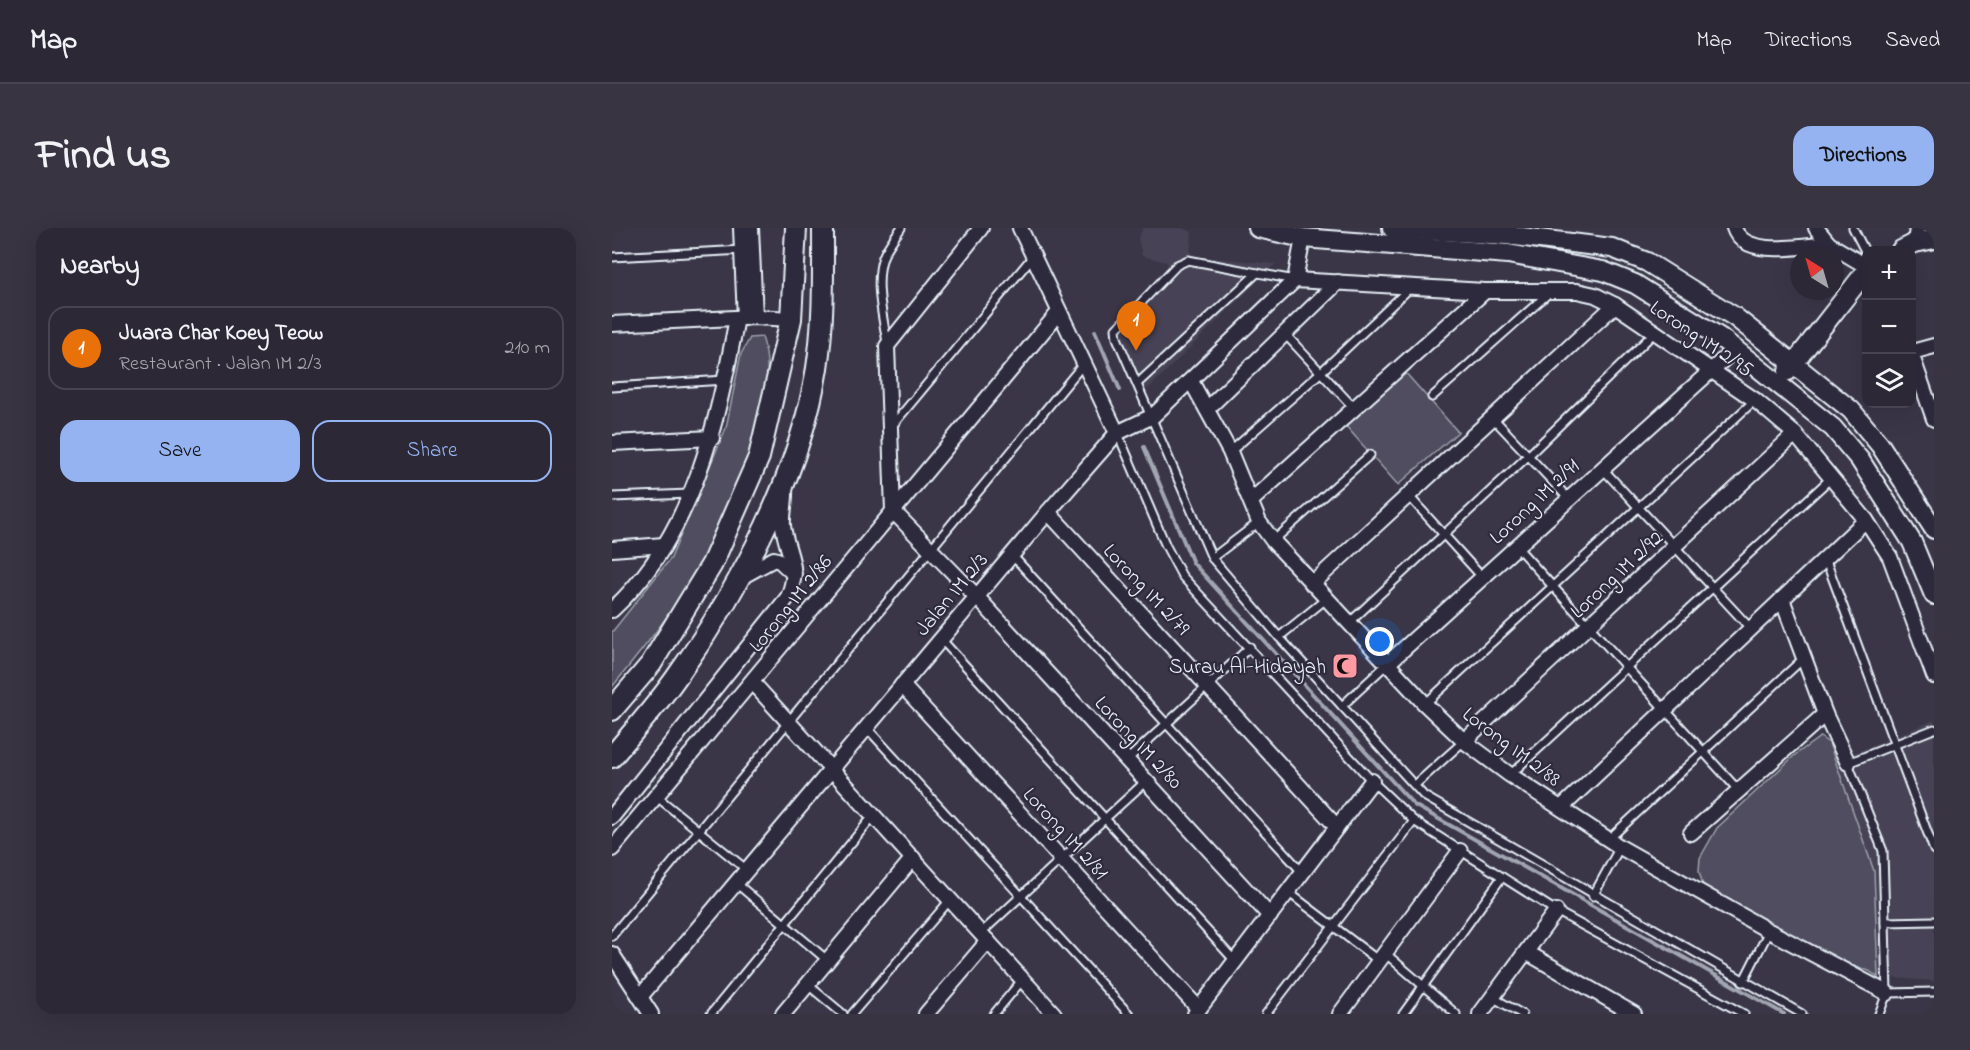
<!DOCTYPE html>
<html lang="en">
<head>
<meta charset="utf-8">
<style>
	:root { --surface:#2c2836; --page:#383442; --text:#f1f3f6; --muted:#a6a6ad; --line:#484451; --accent:#95b2f1 }
	body { margin:0; font-family:"Indie Flower",sans-serif; background:var(--page); color:var(--text) }
	.controls { position:absolute; right:18px; top:18px; display:grid; overflow:hidden; border-radius:12px; box-shadow:0 6px 24px #0002 }
	.controls button { width:54px; height:54px; display:grid; place-items:center; padding:0; border:0; border-bottom:2px solid var(--line); background:var(--surface); color:var(--text); font:30px sans-serif }
	.compass { position:absolute; left:1178px; top:18px; width:54px; height:54px; border-radius:50%; background:var(--surface); box-shadow:0 6px 24px #0002; rotate:323deg }
	.you { position:absolute; left:768px; top:414px; width:21px; height:21px; margin:-15px; border:4px solid #fff; border-radius:50%; background:#1a73e8; box-shadow:0 0 0 9px #1a73e833 }
	.badge { display:grid; place-items:center; width:39px; height:39px; border-radius:50%; background:var(--accent); color:#fff; font-size:20px; font-weight:700 }
	.pin { position:absolute; translate:-50% -50px; filter:drop-shadow(0 2px 3px #0008) }
	.pin::after { content:''; position:absolute; top:32px; width:21px; height:18px; background:inherit; clip-path:polygon(0 0,100% 0,50% 100%) }
	.list { margin:0; padding:0; list-style:none }
	h2 { display:flex; justify-content:space-between; align-items:center; height:78px; margin:0; padding:0 24px; font-size:26px }
	h2 small { font-size:20px; font-weight:400; color:var(--muted) }
	.list li { display:grid; grid-template-columns:39px 1fr auto; gap:18px; align-items:center; box-sizing:border-box; height:84px; margin:0 12px 12px; padding:0 12px; border:2px solid var(--line); border-radius:18px }
	.list b { display:block; font-size:22px; white-space:nowrap }
	.list p { margin:0; font-size:20px; white-space:nowrap; color:var(--muted) }
	.list em { font-size:20px; font-style:normal; color:var(--muted) }
	.actions { display:flex; gap:12px; padding:18px 24px }
	.actions a { flex:1; padding:14px 0; border:2px solid var(--accent); border-radius:18px; text-align:center; font-size:21px; color:var(--accent) }
	.actions .main { background:var(--accent); color:#111 }
	.icon { flex:none; width:33px; height:33px; fill:none; stroke:currentColor; stroke-width:2; stroke-linecap:round; stroke-linejoin:round }
	.map { position:relative; flex:none; width:1322px; height:786px; overflow:hidden; border-radius:18px }
	header { display:flex; align-items:center; gap:36px; box-sizing:border-box; height:84px; padding:0 30px; background:var(--surface); border-bottom:2px solid var(--line) }
	header strong { font-size:28px }
	nav { display:flex; gap:33px; margin-inline-start:auto; font-size:21px }
	.intro { display:flex; align-items:center; justify-content:space-between; box-sizing:border-box; height:144px; padding:0 36px }
	h1 { margin:0; font-size:42px }
	.button { padding:15px 27px; border-radius:18px; background:var(--accent); color:#111; font-size:21px; font-weight:700 }
	main { display:flex; gap:36px; padding:0 36px }
	aside { flex:1; background:var(--surface); border-radius:18px; box-shadow:0 6px 24px #0002 }
	.map>svg:first-child { display:block }
	.built { fill:#464354 }
	.green { fill:#504e5f; stroke:#9ca0ac; stroke-width:1.5 }
	.lines { fill:none; stroke-linecap:round; stroke-linejoin:round }
	.stream { stroke:#a2a6b1; stroke-width:4 }
	.service-casing { stroke:#e8f1f8; stroke-width:11 }
	.minor-casing { stroke:#e8f1f8; stroke-width:18 }
	.tertiary-casing { stroke:#e8f1f8; stroke-width:22 }
	.secondary-casing { stroke:#e8f1f8; stroke-width:24 }
	.service { stroke:#2f2a3d; stroke-width:7 }
	.minor { stroke:#2f2a3d; stroke-width:14 }
	.tertiary { stroke:#2f2a3d; stroke-width:18 }
	.secondary { stroke:#2f2a3d; stroke-width:20 }
	.labels { text-anchor:middle; stroke-width:4.5; stroke-linejoin:round; paint-order:stroke }
	.street-label { font-size:21px; fill:#e8f1f8; stroke:#2f2a3d }
	.poi-label { font-size:21px; fill:#e8f1f8; stroke:#2f2a3d; text-anchor:end }
</style>
</head>
<body>
<header>
<strong>Map</strong>
<nav><a>Map</a><a>Directions</a><a>Saved</a></nav>
</header>
<div class="intro"><h1>Find us</h1><a class="button">Directions</a></div>
<main>
<aside>
<h2>Nearby<small></small></h2>
<ul class="list">
<li><span class="badge" style="background:#e8710a">1</span><div><b>Juara Char Koey Teow</b><p>Restaurant · Jalan IM 2/3</p></div><em>210 m</em></li>
</ul>
<div class="actions"><a class="main">Save</a><a>Share</a></div>
</aside>
<div class="map">
<svg width="1322" height="786" viewBox="0 0 1322 786">
	<rect width="100%" height="100%" fill="#3a3648"/>
	<filter id="ink" filterUnits="userSpaceOnUse"><feTurbulence type="fractalNoise" baseFrequency=".0167" numOctaves="2"/><feDisplacementMap in="SourceGraphic" scale="12" xChannelSelector="R" yChannelSelector="G"/><feConvolveMatrix kernelMatrix="1 2 1 2 8 2 1 2 1" color-interpolation-filters="sRGB"/></filter>
	<g filter="url(#ink)">
		<g class="built">
			<polygon points="531,0 570,0 580,4 578,24 581,28 663,36 535,162 517,144 502,121 499,104 504,94 558,40 554,34 530,28 526,10"/>
			<polygon points="1322,492 1322,753 1266,749 1266,696 1223,533"/>
		</g>
		<g class="green">
			<path d="M150,109C172,170 119,279 90,333C66,378 32,420 0,459V404L59,330L114,200L129,126L138,110Z"/>
			<polygon points="792,143 846,204 786,257 733,197"/>
			<polygon points="1208,509 1217,515 1262,643 1266,749 1257,743 1235,736 1092,661 1087,643 1088,630 1105,600 1183,527"/>
		</g>
		<g class="lines">
			<g class="stream">
				<polyline points="483,103 508,162"/>
				<polyline points="532,219 581,335 802,577 1172,786"/>
			</g>
			<g class="service-casing">
				<g id="service">
					<polyline points="1241,0 1254,25"/>
					<polyline points="0,29 132,22"/>
					<polyline points="683,52 576,32 565,37 504,101 505,110 600,330 667,409 812,568 1190,786"/>
					<polyline points="674,107 742,180"/>
					<path d="M275,115C271,88 262,55 271,29C275,19 283,9 289,0"/>
					<polyline points="526,155 645,45"/>
					<polyline points="0,159 113,152"/>
					<polyline points="820,169 937,65"/>
					<polyline points="881,190 956,270"/>
					<polyline points="280,198 422,27"/>
					<polyline points="506,206 554,318 570,348 760,553 802,593 944,683 1132,786"/>
					<polyline points="618,224 708,145 798,60"/>
					<polyline points="990,240 1139,401"/>
					<polyline points="796,267 870,349"/>
					<polyline points="0,269 78,266"/>
					<polyline points="661,313 758,227"/>
					<polyline points="904,318 1128,564"/>
					<polyline points="400,327 691,645"/>
					<polyline points="600,330 647,294"/>
					<polyline points="1213,330 1322,622"/>
					<polyline points="737,395 917,227 1043,104"/>
					<polyline points="667,409 714,371"/>
					<polyline points="329,411 623,733"/>
					<polyline points="813,476 1143,172"/>
					<polyline points="730,478 775,436"/>
					<polyline points="255,500 517,786"/>
					<polyline points="515,532 638,419"/>
					<polyline points="898,547 1219,250"/>
					<polyline points="803,557 852,513"/>
					<polyline points="44,568 135,642"/>
					<polyline points="997,611 1193,429"/>
					<polyline points="124,655 215,732"/>
					<polyline points="676,664 767,733"/>
					<polyline points="981,668 1008,619"/>
					<polyline points="1273,694 1322,693"/>
					<polyline points="369,705 534,553"/>
					<polyline points="0,708 473,134"/>
					<polyline points="773,725 844,786"/>
					<polyline points="1131,754 1157,703"/>
					<polyline points="195,756 231,786"/>
					<polyline points="1275,765 1322,764"/>
					<polyline points="880,769 910,786"/>
					<polyline points="99,786 262,587"/>
					<polyline points="240,786 338,672"/>
					<polyline points="382,786 411,751"/>
					<polyline points="654,786 802,593"/>
					<polyline points="791,786 890,649"/>
					<polyline points="1267,786 1275,765 1271,623 1236,535 1322,501"/>
				</g>
			</g>
			<g class="minor-casing">
				<g id="minor">
					<polyline points="129,0 133,90"/>
					<polyline points="139,0 143,89"/>
					<polyline points="408,0 505,205"/>
					<path d="M1122,0C1132,31 1191,18 1217,16"/>
					<polyline points="1204,0 1217,16 1254,38"/>
					<polyline points="1303,15 1305,0"/>
					<polyline points="683,52 873,63 965,63 983,67 1003,77 1143,172 1183,206 1254,292 1278,329 1322,448"/>
					<polyline points="0,96 143,89 179,91"/>
					<polyline points="1300,124 1322,118"/>
					<polyline points="1300,128 1322,191"/>
					<polyline points="579,153 618,224 647,294 661,313 813,476 852,513 898,547 1008,619 1157,703 1275,765"/>
					<polyline points="595,181 726,54"/>
					<polyline points="0,215 100,210"/>
					<polyline points="640,272 873,63"/>
					<polyline points="281,283 365,369 658,688"/>
					<polyline points="281,283 275,118 369,0"/>
					<polyline points="436,284 725,599"/>
					<polyline points="0,321 52,317"/>
					<polyline points="129,349 162,331 168,333 182,346"/>
					<polyline points="700,356 1003,77"/>
					<polyline points="1170,371 1213,486 1236,535"/>
					<path d="M0,382C82,307 105,195 125,90"/>
					<polyline points="775,436 1123,121"/>
					<polyline points="140,454 442,786"/>
					<polyline points="290,457 587,781"/>
					<polyline points="852,513 1183,206"/>
					<polyline points="949,580 1254,292"/>
					<path d="M0,589L176,369C189,338 175,327 171,298C170,286 174,273 173,260"/>
					<polyline points="1079,605 1213,486"/>
					<polyline points="0,621 447,84"/>
					<polyline points="914,724 1022,786"/>
					<polyline points="0,726 39,786"/>
					<polyline points="28,769 436,284 505,205 541,188 683,52 691,10"/>
					<polyline points="171,786 301,630"/>
					<polyline points="314,786 376,713"/>
					<polyline points="583,786 760,553"/>
					<polyline points="728,786 848,623"/>
					<polyline points="868,786 944,683"/>
				</g>
			</g>
			<g class="tertiary-casing">
				<g id="tertiary">
					<polyline points="646,0 691,10 896,26 991,43 1023,56 1109,110 1221,200 1248,232 1300,314 1322,367"/>
					<polyline points="780,0 895,7 1000,20 1035,34 1123,89 1239,182 1268,217 1322,301"/>
					<polyline points="1289,22 1303,15 1322,11"/>
					<polyline points="1176,143 1254,43"/>
				</g>
			</g>
			<g class="secondary-casing">
				<g id="secondary">
					<polyline points="0,482 39,436 100,336 147,229 179,91 184,0"/>
					<path d="M0,529C23,501 48,474 68,444C129,358 188,246 205,140C212,94 211,47 211,0"/>
				</g>
			</g>
			<use href="#service" class="service"/>
			<use href="#minor" class="minor"/>
			<use href="#tertiary" class="tertiary"/>
			<use href="#secondary" class="secondary"/>
		</g>
	</g>
	<defs>
		<g id="mosque-square" transform="scale(1.35)"><rect x="-9" y="-9" width="18" height="18" rx="4" fill="#ff9aa2" stroke="#2f2a3d"/><path d="M3.5-4.9A6 6 0 1 0 3.5 4.9A5 5 0 1 1 3.5-4.9Z" fill="#111"/></g>
	</defs>
	<g fill-rule="evenodd">
		<use href="#mosque-square" x="733" y="438"/>
	</g>
	<g class="labels">
		<g class="street-label">
			<text transform="translate(1090 110) rotate(34)" y="7">Lorong IM 2/95</text>
			<text transform="translate(922 273) rotate(-43)" y="7">Lorong IM 2/91</text>
			<text transform="translate(1004 346) rotate(-43)" y="7">Lorong IM 2/92</text>
			<text transform="translate(535 361) rotate(47)" y="7">Lorong IM 2/79</text>
			<text transform="translate(339 366) rotate(-50)" y="7">Jalan IM 2/3</text>
			<text transform="translate(178 375) rotate(-51)" y="7">Lorong IM 2/86</text>
			<text transform="translate(527 514) rotate(47)" y="7">Lorong IM 2/80</text>
			<text transform="translate(900 518) rotate(37)" y="7">Lorong IM 2/88</text>
			<text transform="translate(454 605) rotate(48)" y="7">Lorong IM 2/81</text>
		</g>
		<g class="poi-label">
			<text x="714" y="445">Surau Al-Hidayah</text>
		</g>
	</g>
</svg>
<div class="controls">
<button>+</button>
<button>−</button>
<button><svg class="icon" aria-label="layers" viewBox="0 0 24 24"><path d="M12 4l9 5-9 5-9-5zM3 14l9 5 9-5"/></svg></button>
</div>
<svg class="compass" viewBox="-18 -18 36 36"><path d="M0-13l5 13h-10z" fill="#e53935"/><path d="M0 13l5-13h-10z" fill="#a6a6ad"/></svg>
<div class="you"></div>
<div class="pin badge" style="left:524px;top:123px;background:#e8710a">1</div>
</div>
</main>
</body>
</html>
